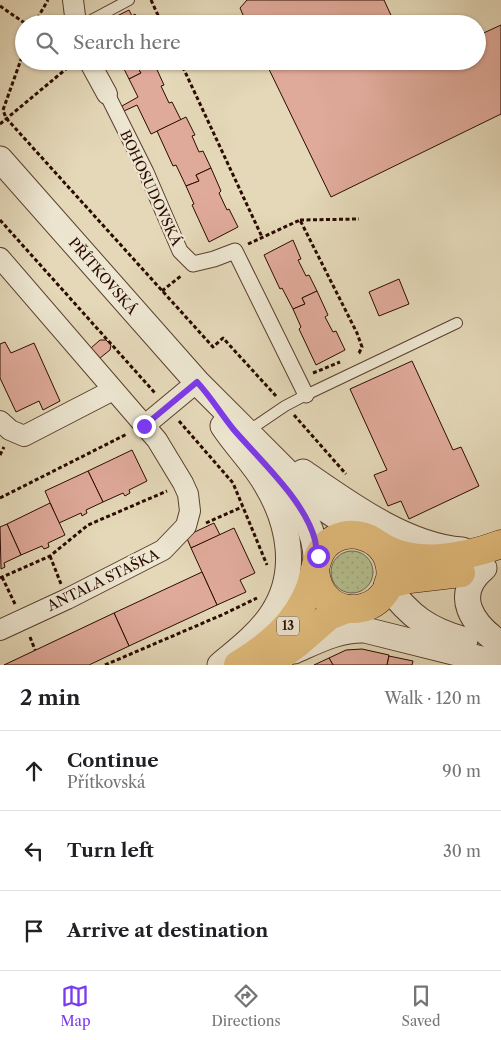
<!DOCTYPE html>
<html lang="en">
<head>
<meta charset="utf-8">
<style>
	:root { --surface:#fff; --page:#f2f2f2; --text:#202124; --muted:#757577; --line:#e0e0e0; --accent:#7c3aed }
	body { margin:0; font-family:"Libre Caslon Text",serif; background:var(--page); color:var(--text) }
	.stop { position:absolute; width:15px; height:15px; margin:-11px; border:4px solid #7c3aed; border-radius:50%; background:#fff }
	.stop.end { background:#7c3aed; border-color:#fff; box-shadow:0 1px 5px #0008 }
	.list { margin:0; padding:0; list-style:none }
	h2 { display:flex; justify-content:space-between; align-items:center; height:65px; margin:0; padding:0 20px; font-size:21px }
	h2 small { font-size:16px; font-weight:400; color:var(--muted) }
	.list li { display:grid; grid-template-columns:32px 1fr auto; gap:15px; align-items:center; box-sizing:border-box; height:80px; padding:0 20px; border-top:1px solid var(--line) }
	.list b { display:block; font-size:19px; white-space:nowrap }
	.list p { margin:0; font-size:16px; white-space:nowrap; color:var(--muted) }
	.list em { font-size:16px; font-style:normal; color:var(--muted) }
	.icon { flex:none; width:28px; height:28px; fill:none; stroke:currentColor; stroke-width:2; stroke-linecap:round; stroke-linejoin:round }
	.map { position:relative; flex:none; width:501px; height:665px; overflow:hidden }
	.search { position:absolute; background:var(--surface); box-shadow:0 1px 4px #0004; left:15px; right:15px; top:15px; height:55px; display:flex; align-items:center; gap:12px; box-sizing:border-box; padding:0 18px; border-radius:28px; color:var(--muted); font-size:19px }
	.sheet { height:305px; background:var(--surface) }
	nav { display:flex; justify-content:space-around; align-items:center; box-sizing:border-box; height:70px; border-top:1px solid var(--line); background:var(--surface); font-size:14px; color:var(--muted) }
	nav a { display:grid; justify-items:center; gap:2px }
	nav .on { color:var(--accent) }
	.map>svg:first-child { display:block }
	.grass { fill:url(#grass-dots); stroke:#706548 }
	.building { fill:#e0aa9a; stroke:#2b0b00 }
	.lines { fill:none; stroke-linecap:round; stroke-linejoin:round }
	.service-casing { stroke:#593e2e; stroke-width:12 }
	.pedestrian-casing { stroke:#593e2e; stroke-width:17 }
	.minor-casing { stroke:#593e2e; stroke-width:22 }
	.tertiary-casing { stroke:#593e2e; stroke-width:27 }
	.primary-casing { stroke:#2b0b00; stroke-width:29 }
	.path { stroke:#2b0b00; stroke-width:3; stroke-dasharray:4 2.5; stroke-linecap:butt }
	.service { stroke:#ede6d1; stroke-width:10 }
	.pedestrian { stroke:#ede6d1; stroke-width:15 }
	.minor { stroke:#ede6d1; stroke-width:20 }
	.tertiary { stroke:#ede6d1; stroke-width:25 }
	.primary { stroke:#e2bc7c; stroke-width:28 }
	.route { stroke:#7c3aed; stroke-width:6 }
	.labels { text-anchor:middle; stroke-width:4.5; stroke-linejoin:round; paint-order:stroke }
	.shield { fill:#ede6d1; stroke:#654d3f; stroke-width:1 }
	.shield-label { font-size:12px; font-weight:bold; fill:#2b0b00 }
	.street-label { font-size:14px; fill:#2b0b00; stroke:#ede6d1 }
</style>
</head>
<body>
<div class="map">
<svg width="501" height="665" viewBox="0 0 501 665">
	<defs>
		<pattern id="grass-dots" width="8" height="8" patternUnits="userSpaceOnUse" patternTransform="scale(1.25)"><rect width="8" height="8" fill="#b4bf8f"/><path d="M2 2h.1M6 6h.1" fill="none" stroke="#9ba37a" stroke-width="1.8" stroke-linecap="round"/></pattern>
	</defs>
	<rect width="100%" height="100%" fill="#e4d8b8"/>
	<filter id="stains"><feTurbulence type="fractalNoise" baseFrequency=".004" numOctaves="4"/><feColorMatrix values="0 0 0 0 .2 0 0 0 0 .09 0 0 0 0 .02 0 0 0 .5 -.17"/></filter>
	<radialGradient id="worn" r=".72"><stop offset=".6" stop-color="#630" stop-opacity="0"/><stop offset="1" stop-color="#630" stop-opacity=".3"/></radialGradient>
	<circle class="grass" cx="352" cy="572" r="21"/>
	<g class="building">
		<polygon points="247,0 384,0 395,24 247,24 240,8"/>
		<polygon points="129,10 132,16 135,14 140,24 101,24"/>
		<polygon points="501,25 501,114 331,197 265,61 412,61 414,65 423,61 477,61 477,36"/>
		<polygon points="120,61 153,61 138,68 141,73 129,79"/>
		<polygon points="153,61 164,85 161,86 169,103 172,102 181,120 151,134 137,105 124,111 122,106 138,97 129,79 141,73 138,68"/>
		<polygon points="186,117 195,135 192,136 199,152 203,151 211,168 196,175 199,181 186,186 176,165 173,166 157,131"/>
		<polygon points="211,168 221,191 219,193 227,210 229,209 238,227 209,242 192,205 194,204 186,186 199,181 196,175"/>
		<polygon points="293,240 301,259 298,260 306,276 309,275 317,291 302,298 305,304 293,309 282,288 280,289 264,255"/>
		<polygon points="399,279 409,304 379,316 369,292"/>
		<polygon points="317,291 328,315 325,317 333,332 336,331 345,350 316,365 299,329 301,327 293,309 305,304 302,298"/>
		<polygon points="100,340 106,340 111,345 110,350 100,358 91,348"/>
		<polygon points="5,342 11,353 34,343 60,401 43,410 39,401 16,412 0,378 0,344"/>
		<polygon points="412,361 453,450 461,447 479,486 409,519 401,501 388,506 374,475 387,470 350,389"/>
		<polygon points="132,450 147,481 129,490 130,493 125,496 123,493 103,502 88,471"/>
		<polygon points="88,471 103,502 86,510 87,513 82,516 81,513 59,523 45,491"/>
		<polygon points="50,503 65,535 48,543 49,547 44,549 42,546 21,555 7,524"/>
		<polygon points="214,523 220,535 191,548 186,536"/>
		<polygon points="7,524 21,555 4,563 5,567 1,569 0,527"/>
		<polygon points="234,528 255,573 240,580 246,592 217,605 191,548"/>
		<polygon points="202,572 217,605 129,646 114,613"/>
		<polygon points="114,613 129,646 89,665 4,665"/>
		<polygon points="362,649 389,655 387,665 333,665 329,658 346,650"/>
		<polygon points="389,656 413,661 412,665 387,665"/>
		<polygon points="329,658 333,665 314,665"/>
	</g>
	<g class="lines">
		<g class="service-casing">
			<g id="service">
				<polyline points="84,24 129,0"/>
				<polyline points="254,427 285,406 306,395 457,323"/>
			</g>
		</g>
		<g class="pedestrian-casing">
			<polyline id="pedestrian" points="107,94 146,172 180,251 193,264 214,259 235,251 306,395"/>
		</g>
		<g class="minor-casing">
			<g id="minor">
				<polyline points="73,0 76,24"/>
				<polyline points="89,61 107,94"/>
				<polyline points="0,258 157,440 183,483 188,494 190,511 186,526 163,550 67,599 0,630"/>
				<polyline points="0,421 10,430 24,436 113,390"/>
				<polyline points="144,426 197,382"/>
			</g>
		</g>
		<g class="tertiary-casing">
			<g id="tertiary">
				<polyline points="0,159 197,382 308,493 325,509 366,537"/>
				<path d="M303,472C348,503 406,546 462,550"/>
				<path d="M281,483C300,507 317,531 316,563"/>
				<path d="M484,568C451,595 473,625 501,644"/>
				<path d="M387,586C410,616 428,630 465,640"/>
				<path d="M294,651C317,641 339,629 365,630L501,664"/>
				<path d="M220,665C238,650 259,634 272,614C299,574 290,524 266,484C254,463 236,446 223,426"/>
			</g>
		</g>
		<g class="primary-casing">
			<g id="primary">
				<path d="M378,544C413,568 463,558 501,544"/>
				<polyline points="388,584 410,579 461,573"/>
				<polyline points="271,663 298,643 329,616 347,609"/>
				<path d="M238,665C269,646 296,624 310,588C315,574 315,557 325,546C347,524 385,536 390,567C397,616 319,629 315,569"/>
			</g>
		</g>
		<g class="path">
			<polyline points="151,0 162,24"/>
			<polyline points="0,6 26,24"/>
			<polyline points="34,24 48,0"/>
			<polyline points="24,51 3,110 6,118 213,347 223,338 276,396"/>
			<polyline points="180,61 262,237"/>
			<polyline points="0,124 72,64"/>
			<polyline points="0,220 155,393"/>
			<polyline points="300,220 359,219"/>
			<polyline points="248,244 300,220 357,333 362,347 359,353 357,354"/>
			<polyline points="162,291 182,275"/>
			<polyline points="313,373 340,362"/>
			<polyline points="294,415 346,474"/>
			<polyline points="179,421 233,483 267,565"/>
			<polyline points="0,455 4,447"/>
			<polyline points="0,498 127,434"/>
			<polyline points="206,523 242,507"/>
			<polyline points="50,556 61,584"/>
			<polyline points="2,577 15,604"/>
			<polyline points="0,578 50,556 88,525 167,491"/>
			<polyline points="30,637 35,650"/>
			<polyline points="105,665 224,614 257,598"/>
		</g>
		<use href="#service" class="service"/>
		<use href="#pedestrian" class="pedestrian"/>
		<use href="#minor" class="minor"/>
		<use href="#tertiary" class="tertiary"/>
		<use href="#primary" class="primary"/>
	</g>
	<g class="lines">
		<path class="route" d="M144,426L197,382C211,397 221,414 234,430C260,460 305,501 315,540C317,548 316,555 316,563L318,556"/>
	</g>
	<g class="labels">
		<rect class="shield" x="277" y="616.5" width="22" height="19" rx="4"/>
		<g class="shield-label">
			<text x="288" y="630">13</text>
		</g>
		<g class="street-label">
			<text transform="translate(151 188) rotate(65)" y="5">BOHOSUDOVSKÁ</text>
			<text transform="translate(103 276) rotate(49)" y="5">PŘÍTKOVSKÁ</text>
			<text transform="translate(103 580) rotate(-26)" y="5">ANTALA STAŠKA</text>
		</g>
	</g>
	<rect width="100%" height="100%" filter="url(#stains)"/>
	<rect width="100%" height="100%" fill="url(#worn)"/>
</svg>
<div class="stop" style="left:318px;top:556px"></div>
<div class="stop end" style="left:144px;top:426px"></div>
<div class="search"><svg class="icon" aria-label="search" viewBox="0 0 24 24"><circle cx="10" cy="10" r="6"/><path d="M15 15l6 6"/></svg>Search here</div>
</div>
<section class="sheet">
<h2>2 min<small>Walk · 120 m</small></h2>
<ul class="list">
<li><svg class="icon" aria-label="ahead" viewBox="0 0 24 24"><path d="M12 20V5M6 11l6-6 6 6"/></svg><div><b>Continue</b><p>Přítkovská</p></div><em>90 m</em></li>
<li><svg class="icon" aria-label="left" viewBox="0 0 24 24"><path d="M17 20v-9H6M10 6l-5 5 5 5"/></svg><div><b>Turn left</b></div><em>30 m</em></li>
<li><svg class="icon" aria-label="arrive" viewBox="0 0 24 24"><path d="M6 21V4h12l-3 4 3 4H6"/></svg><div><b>Arrive at destination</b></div></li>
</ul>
</section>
<nav>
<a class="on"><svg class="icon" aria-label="map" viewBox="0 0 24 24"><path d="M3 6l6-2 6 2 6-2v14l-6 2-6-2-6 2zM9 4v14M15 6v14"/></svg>Map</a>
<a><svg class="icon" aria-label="directions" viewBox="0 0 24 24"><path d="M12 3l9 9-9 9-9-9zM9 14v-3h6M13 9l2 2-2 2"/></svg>Directions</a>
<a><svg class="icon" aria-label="saved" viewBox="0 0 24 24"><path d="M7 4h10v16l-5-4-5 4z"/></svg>Saved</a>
</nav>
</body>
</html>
